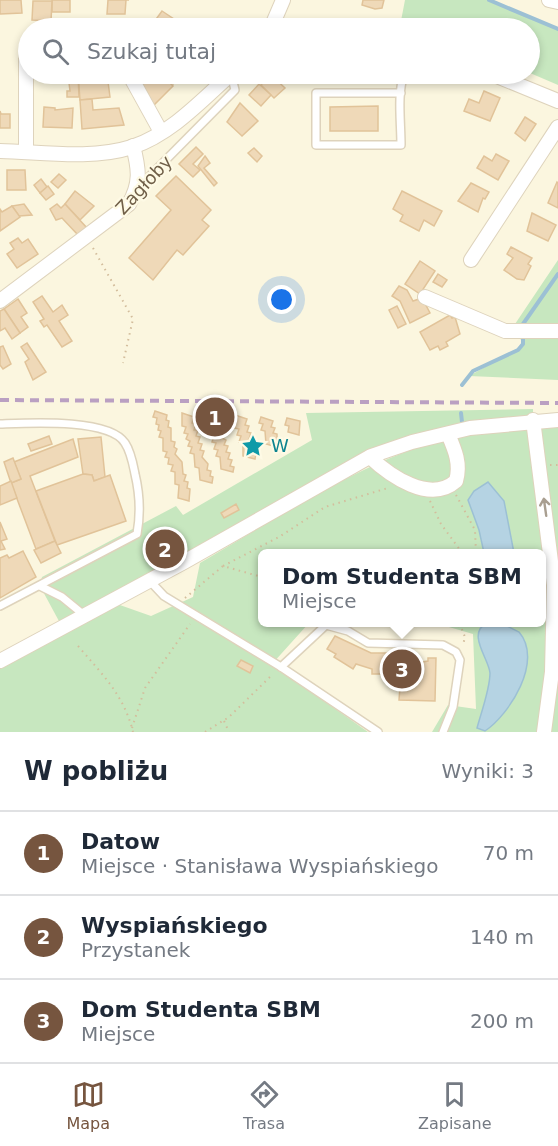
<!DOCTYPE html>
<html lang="pl">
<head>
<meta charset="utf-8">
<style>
	:root { --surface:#fff; --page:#f2f2f3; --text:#1f2937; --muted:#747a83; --line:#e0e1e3; --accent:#76553f }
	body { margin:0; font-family:"DejaVu Sans",sans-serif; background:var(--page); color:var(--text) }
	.you { position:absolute; left:282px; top:300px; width:21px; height:21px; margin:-15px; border:4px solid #fff; border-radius:50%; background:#1a73e8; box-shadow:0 0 0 9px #1a73e833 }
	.badge { display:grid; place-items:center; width:39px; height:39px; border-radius:50%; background:var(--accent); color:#fff; font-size:20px; font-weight:700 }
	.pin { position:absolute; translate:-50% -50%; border:3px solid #fff; box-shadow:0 2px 6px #0006 }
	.popup { position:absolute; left:258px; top:549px; width:288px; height:78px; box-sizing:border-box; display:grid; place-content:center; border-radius:9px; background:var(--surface); filter:drop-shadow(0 2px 4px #0005); font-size:20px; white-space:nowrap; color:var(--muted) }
	.popup b { font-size:22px; color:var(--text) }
	.popup::after { content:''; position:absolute; left:50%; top:100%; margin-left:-12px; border:12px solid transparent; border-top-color:var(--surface) }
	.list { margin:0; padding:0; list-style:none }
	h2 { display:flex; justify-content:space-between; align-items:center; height:78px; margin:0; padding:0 24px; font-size:26px }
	h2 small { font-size:20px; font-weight:400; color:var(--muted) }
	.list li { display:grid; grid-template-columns:39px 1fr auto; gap:18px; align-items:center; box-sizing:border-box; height:84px; padding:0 24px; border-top:2px solid var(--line) }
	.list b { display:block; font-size:22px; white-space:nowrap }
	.list p { margin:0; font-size:20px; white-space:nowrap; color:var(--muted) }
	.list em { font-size:20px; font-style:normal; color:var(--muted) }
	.icon { flex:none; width:33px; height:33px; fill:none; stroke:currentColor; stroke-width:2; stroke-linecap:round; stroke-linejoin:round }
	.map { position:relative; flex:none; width:558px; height:732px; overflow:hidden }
	.search { position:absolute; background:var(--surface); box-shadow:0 3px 9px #0003; left:18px; right:18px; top:18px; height:66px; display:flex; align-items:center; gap:15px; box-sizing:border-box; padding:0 21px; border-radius:33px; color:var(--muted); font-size:22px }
	.sheet { height:330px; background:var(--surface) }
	nav { display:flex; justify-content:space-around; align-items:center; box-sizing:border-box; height:84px; border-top:2px solid var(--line); background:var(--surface); font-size:16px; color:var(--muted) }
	nav a { display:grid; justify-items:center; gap:3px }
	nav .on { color:var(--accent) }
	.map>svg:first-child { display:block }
	.green { fill:#c7e7bf }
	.water { fill:#b5d3e3; stroke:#9cc0d4; stroke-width:1.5 }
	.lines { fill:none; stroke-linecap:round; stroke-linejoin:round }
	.stream { stroke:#9cc0d4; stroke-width:4 }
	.building { fill:#efd9b8; stroke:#e1c399; stroke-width:1.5 }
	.service-casing { stroke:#ded3bc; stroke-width:10 }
	.minor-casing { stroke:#ded3bc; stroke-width:16 }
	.path { stroke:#d3bd9c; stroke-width:2; stroke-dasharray:1.5 4.5; stroke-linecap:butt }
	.service { stroke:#fff; stroke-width:7 }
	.minor { stroke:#fff; stroke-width:14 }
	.rail { stroke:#baa0c2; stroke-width:4; stroke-dasharray:9 6; stroke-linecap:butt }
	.oneway { stroke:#a99f91 }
	.labels { text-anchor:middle; stroke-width:4.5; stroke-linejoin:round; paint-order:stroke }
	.street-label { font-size:18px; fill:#705f48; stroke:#fefae5 }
	.culture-label { font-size:18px; fill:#0d838f; stroke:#fefae5; text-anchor:start }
</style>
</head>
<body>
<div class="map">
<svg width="558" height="732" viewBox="0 0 558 732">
	<rect width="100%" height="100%" fill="#fbf6df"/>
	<g class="green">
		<polygon points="405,0 492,0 558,28 558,85 530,73 530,28 409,28 400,26"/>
		<polygon points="558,260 558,380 469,376 524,345 513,327"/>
		<polygon points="533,409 533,418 360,455 60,623 40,586 42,577 176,506 183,515 312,440 306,413"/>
		<path d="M558,425V732H432L448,705L476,709L473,634L435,623L542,622V554L514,553L504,501L494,493L468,500L479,530L484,553L262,554V622L309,623L272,664L368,732H0V668L117,604L151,616L193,597L200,563C286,513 373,453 471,432C499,427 530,428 558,425Z"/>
	</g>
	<g class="water">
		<polygon points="488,482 504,501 514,553 484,553 479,530 468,500 474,491"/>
		<path d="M487,623L505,625L519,632C544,661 509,715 485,731L477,728C481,713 490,689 490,673C489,659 466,633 487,623Z"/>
	</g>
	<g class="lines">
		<g class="stream">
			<polyline points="489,0 558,29"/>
			<polyline points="462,385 473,371 518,350 523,344 523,324 558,274"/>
			<polyline points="461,413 462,422"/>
		</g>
	</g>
	<g class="building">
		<polygon points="0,0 21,0 22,13 0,14"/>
		<rect x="52" y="0" width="18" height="12"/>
		<polygon points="108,0 129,0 126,0 125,14 107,14"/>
		<polygon points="363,0 384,0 382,8 375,9 362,5"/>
		<polygon points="33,1 52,1 51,21 32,20"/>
		<polygon points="162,11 183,25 185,28 151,26"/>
		<polygon points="78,74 107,74 110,97 80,100"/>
		<polygon points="78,74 79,97 67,97 67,91 70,91 68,75"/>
		<polygon points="135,74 161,74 173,86 152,107"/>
		<polygon points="161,74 180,74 181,75 173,84"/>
		<polygon points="270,74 285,88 274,98 261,85"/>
		<polygon points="259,84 271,95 261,106 249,95"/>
		<polygon points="484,91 500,98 490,121 464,111 469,99 479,103"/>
		<polygon points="92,99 93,110 119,108 124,125 82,129 80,100"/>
		<polygon points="240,103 258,121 242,136 227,122"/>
		<polygon points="378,106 378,131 330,131 330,107"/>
		<polygon points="44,107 55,108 55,110 73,108 72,128 43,127"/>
		<polygon points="0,111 1,114 10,114 10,128 0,128"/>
		<polygon points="525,117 536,124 525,141 515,133"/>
		<polygon points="196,147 203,154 193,164 200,170 193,177 179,164"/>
		<polygon points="254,148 262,156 257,162 248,153"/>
		<polygon points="496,154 509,161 498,180 477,168 484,156 492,161"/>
		<polygon points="205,156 210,163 204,168 217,183 214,186 198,166"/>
		<polygon points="7,170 25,170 26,190 7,190"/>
		<polygon points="59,174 66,180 58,188 51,182"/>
		<polygon points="176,176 211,210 202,220 209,226 183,255 177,250 153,280 129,258 171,210 156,196"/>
		<polygon points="41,179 47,187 40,193 34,185"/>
		<polygon points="557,182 558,183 558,208 548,203"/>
		<polygon points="471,183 489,192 485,199 483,198 478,212 458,201"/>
		<polygon points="48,186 54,194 46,200 40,193"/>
		<polygon points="75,191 94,206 80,220 65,204"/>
		<polygon points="402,191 442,211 434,226 424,220 419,231 400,221 403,215 393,209"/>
		<polygon points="24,204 32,215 19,216 12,206"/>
		<polygon points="57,204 61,208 65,204 87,228 78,235 62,218 56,220 50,209"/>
		<polygon points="12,206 20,217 0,231 0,209 2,212"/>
		<polygon points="532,213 556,225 548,241 527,231"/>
		<polygon points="18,238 22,243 28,239 38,254 17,268 7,254 14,249 10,243"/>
		<polygon points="511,247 532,258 528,264 531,266 524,280 517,279 504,270 513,258 507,254"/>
		<polygon points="420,261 435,271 420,294 405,284"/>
		<polygon points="438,274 447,280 442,287 433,282"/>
		<polygon points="399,286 407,290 413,301 422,298 430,313 410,323 400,301 392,296"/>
		<polygon points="42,296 53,312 62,305 68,315 59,321 72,341 62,347 47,325 44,327 40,321 44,319 33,302"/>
		<polygon points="18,299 27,313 21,317 28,327 20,333 4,309"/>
		<polygon points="397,306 406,324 398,328 389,310"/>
		<polygon points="4,309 20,333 12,339 5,328 0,331 0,311"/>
		<polygon points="450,315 452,318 455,317 460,334 446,342 448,346 440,350 438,346 430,350 420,332"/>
		<polygon points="27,343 46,372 33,380 25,362 29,359 21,347"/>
		<polygon points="3,346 11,364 3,369 0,365 0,347"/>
		<polygon points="155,411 167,415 166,420 169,421 168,427 171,428 171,441 175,442 174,447 177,449 175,454 182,462 183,474 186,475 184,481 188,482 187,488 190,489 189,501 178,498 179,485 175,484 175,472 171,471 173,465 168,464 169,458 165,457 167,452 163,451 163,438 159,437 161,431 158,430 159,425 156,424 157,418 153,417"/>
		<polygon points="182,413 194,417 192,423 196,424 194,430 198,430 196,436 200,437 198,443 202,444 200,450 204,451 202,457 208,464 207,470 211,471 210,476 213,477 212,483 200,480 199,468 195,467 194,454 190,453 192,447 188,446 190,441 186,439 188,434 184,433 186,427 182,426"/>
		<polygon points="208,415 221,419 218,425 222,426 220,432 224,433 222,438 226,440 224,445 228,446 226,452 230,453 228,459 232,460 230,466 234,467 233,472 221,469 220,457 216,456 218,450 214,449 216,443 212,442 214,436 210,435 212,429 208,428 210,422 206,421"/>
		<polygon points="235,415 247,419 245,425 249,426 247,432 251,433 249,439 253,440 251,446 254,447 253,452 256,453 255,459 243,456 243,443 239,442 241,436 237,435 239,429 234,428 236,423 233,422"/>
		<polygon points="261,417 273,421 271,427 275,428 273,433 277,434 277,447 266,444 265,431 261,430 263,424 259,423"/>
		<polygon points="287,418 300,421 299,435 288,432 289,426 285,425"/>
		<polygon points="49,436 52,444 31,451 28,444"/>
		<polygon points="101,437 105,477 94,481 92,475 83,474 78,439"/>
		<polygon points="73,439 78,457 30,476 55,541 36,549 11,483 21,479 14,462"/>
		<polygon points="13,458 21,479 11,483 4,462"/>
		<polygon points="83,474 92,475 94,481 110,475 126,521 57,545 36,491"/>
		<polygon points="11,481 17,498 0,505 0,486"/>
		<polygon points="236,504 239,510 224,518 221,513"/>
		<polygon points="0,522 7,539 1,541 5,549 0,550"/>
		<polygon points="55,541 61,553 41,563 34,550"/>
		<polygon points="23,551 36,577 0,598 0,558 7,555 9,558"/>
		<polygon points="335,636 371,653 409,653 409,657 416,657 416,663 428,661 428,658 436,658 435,701 399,700 401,674 372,674 372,669 356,664 353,669 334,657 336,654 327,649"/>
		<polygon points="241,660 253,666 250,673 237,666"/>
	</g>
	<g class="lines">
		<g class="service-casing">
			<g id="service">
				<path d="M401,93H316V145H401C401,122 397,94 404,74"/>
				<polyline points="139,187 235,90 231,74"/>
				<path d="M0,424C28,423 109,418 125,443C131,452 133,464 135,474C140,495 141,512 137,534L0,606"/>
				<polyline points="149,580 164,596 281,667 378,732"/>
				<polyline points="40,586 62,597 84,615"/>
				<polyline points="281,667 326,625 348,631 368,643 443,645 456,652 460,660 453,707 443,732"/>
			</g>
		</g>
		<g class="minor-casing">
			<g id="minor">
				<polyline points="549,0 558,2"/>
				<polyline points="271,28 283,0"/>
				<polyline points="129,74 161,132"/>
				<polyline points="492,74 558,101"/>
				<path d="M0,151C42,152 91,160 132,147C171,134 202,100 231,74"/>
				<polyline points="26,152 26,58"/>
				<polyline points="471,260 558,127"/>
				<polyline points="425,297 505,331 558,331"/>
				<path d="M0,301L129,204C141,183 139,169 133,146"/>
				<polyline points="533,420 554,585 552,672 544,732"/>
				<path d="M370,457C390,476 430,504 456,481C461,464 455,450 448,434"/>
				<polyline points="0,661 184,562 371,456 412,442 470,428 558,420"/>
			</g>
		</g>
		<g class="path">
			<polyline points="93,248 133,319 123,363"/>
			<polyline points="550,465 558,465"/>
			<polyline points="456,495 475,530 476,554"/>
			<polyline points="430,501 441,524 463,554"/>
			<polyline points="223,566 279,537 325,507 388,488"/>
			<polyline points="185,598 223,566 262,577"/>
			<polyline points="446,622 461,627 465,637 463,645"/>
			<path d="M78,646C102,674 124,695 133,732"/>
			<polyline points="224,721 229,732"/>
			<polyline points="132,728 145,688 190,624"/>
			<polyline points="205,732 229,717 273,674"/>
		</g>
		<use href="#service" class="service"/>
		<use href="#minor" class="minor"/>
		<polyline class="rail" points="0,400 558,403"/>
	</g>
	<defs><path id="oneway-shaft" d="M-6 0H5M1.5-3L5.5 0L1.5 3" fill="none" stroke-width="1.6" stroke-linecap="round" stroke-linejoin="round" transform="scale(1.5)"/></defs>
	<use class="oneway" href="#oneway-shaft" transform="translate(545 507) rotate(-98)"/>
	<defs>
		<g id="sight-bare" transform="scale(1.8)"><path d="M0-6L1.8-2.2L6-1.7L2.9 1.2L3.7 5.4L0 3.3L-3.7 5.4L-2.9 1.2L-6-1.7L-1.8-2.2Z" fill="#0f9aa8" stroke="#fefae5" stroke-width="2.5" paint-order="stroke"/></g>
	</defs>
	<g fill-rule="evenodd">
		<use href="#sight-bare" x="253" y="446"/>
	</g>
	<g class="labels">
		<g class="street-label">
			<text transform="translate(144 185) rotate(-47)" y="6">Zagłoby</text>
		</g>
		<g class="culture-label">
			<text x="271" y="452">W</text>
		</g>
	</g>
</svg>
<div class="you"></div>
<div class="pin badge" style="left:215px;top:417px">1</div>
<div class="pin badge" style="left:165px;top:549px">2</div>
<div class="pin badge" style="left:402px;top:669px">3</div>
<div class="popup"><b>Dom Studenta SBM</b>Miejsce</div>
<div class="search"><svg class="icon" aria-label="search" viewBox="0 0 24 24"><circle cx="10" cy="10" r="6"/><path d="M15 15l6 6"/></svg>Szukaj tutaj</div>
</div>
<section class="sheet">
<h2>W pobliżu<small>Wyniki: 3</small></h2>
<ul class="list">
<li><span class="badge">1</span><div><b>Datow</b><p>Miejsce · Stanisława Wyspiańskiego</p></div><em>70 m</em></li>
<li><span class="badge">2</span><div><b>Wyspiańskiego</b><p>Przystanek</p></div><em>140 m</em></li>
<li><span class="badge">3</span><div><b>Dom Studenta SBM</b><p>Miejsce</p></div><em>200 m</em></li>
</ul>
</section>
<nav>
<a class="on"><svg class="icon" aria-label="map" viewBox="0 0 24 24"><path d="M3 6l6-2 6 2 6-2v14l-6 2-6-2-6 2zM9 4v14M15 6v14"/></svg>Mapa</a>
<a><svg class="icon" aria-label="directions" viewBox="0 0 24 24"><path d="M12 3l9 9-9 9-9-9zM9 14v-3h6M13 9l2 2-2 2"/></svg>Trasa</a>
<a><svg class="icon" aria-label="saved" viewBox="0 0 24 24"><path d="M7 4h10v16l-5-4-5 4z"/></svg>Zapisane</a>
</nav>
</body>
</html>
